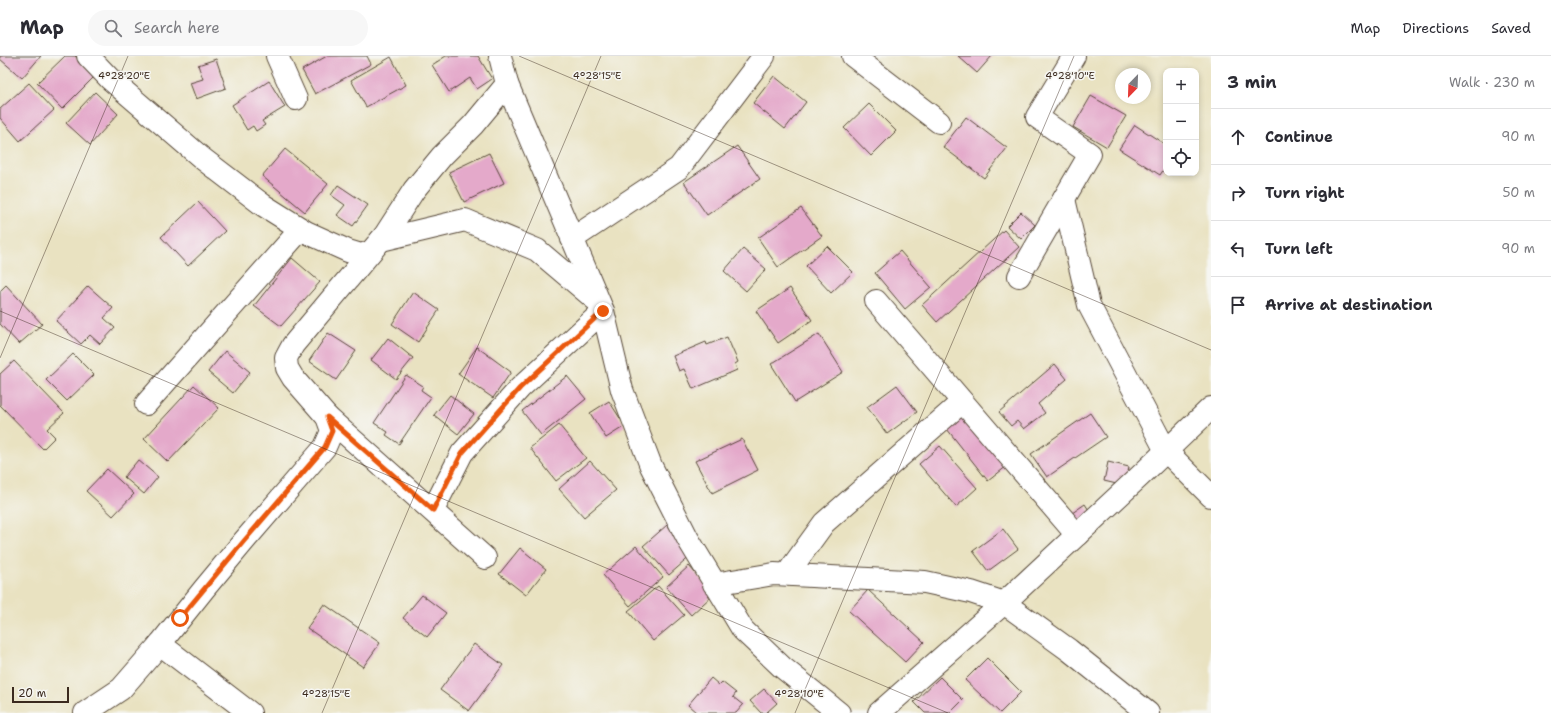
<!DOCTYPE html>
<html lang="en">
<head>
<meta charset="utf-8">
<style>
	:root { --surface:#fff; --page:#f7f7f7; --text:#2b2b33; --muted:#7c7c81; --line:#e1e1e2 }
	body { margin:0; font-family:"Shantell Sans",sans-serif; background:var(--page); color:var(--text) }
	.controls { position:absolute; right:12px; top:12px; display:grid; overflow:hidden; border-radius:8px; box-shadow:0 2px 6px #0003 }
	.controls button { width:36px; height:36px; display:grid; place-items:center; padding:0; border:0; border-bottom:1px solid var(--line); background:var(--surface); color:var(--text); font:20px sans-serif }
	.compass { position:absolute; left:1115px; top:12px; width:36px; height:36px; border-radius:50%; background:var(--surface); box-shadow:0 2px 6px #0003; rotate:203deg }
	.scale { position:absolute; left:12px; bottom:10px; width:57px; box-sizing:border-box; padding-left:4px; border:2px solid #3b2a1e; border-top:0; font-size:11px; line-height:14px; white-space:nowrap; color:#3b2a1e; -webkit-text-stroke:3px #f6f6f2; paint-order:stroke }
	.stop { position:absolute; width:12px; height:12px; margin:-9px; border:3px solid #ea580c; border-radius:50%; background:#fff }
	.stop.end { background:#ea580c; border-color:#fff; box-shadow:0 1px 4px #0008 }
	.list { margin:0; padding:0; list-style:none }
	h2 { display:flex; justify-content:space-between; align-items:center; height:52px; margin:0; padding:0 16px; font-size:17px }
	h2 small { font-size:13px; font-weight:400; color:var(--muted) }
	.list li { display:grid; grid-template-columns:26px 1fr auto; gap:12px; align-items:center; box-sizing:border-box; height:56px; padding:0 16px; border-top:1px solid var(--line) }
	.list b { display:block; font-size:15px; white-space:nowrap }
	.list em { font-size:13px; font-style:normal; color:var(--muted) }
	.icon { flex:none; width:22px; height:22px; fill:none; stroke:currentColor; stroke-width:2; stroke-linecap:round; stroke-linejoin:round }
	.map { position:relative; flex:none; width:1211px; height:657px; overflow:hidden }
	header { display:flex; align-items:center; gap:24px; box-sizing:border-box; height:56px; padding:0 20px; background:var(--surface); border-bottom:1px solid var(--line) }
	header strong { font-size:19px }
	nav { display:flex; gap:22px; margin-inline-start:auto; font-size:14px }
	.search { width:280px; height:36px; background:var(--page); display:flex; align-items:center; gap:10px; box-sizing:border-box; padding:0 14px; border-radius:22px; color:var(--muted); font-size:15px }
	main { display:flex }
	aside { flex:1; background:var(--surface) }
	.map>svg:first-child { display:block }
	.building { fill:#e4a9ca }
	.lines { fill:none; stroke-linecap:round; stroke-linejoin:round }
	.minor-casing { stroke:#554636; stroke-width:24 }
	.minor { stroke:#fff; stroke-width:22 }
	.route { stroke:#ea580c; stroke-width:5 }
	.ticks { fill:none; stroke:#3b2a1e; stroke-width:1; stroke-opacity:0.45 }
	.ticks-label { font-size:10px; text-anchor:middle; fill:#3b2a1e; stroke:#f6f6f2; stroke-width:3; stroke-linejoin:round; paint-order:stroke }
</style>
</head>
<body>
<header>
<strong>Map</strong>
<div class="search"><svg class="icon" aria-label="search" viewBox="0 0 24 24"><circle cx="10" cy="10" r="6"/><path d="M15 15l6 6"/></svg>Search here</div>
<nav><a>Map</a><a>Directions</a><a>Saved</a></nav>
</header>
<main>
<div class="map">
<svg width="1211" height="657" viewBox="0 0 1211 657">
	<rect width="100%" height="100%" fill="#f6f6f2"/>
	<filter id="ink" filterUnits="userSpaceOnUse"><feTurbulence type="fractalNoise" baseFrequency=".025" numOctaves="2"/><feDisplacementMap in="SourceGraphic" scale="8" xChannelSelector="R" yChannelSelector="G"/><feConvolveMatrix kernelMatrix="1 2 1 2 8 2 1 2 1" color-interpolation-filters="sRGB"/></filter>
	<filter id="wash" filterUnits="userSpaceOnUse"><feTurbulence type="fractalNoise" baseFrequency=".012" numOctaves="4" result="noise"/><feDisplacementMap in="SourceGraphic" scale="16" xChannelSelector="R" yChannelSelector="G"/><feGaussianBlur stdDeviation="0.9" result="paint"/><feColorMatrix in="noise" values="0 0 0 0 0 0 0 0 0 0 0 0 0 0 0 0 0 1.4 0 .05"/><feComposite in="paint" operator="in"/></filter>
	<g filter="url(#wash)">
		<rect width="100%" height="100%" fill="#e9e2c1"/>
		<g id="blocks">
			<g class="building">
				<polygon points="0,0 41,0 22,22 0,3"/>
				<polygon points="65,0 75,0 95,20 62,53 37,27"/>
				<polygon points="327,0 367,0 371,8 315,38 302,14"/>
				<polygon points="446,0 478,0 492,23 477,33 470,22 449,36 432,9"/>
				<polygon points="958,0 992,0 977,17"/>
				<polygon points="391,1 406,29 366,51 351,24"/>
				<polygon points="216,3 226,32 196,43 190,27 203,23 198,9"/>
				<polygon points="774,20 806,46 785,73 753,47"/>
				<polygon points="269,25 285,51 262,65 265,69 256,75 253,70 247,74 232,49"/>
				<polygon points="29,27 54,54 20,85 0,62 0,53"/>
				<polygon points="95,36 118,58 90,89 66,67"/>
				<polygon points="1091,40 1126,60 1107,91 1073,71"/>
				<polygon points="869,48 896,75 871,100 844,72"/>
				<polygon points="966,61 1007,92 984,122 943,91"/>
				<polygon points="1135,69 1166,89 1166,110 1160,119 1119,93"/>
				<polygon points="737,90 760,123 707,159 684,126"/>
				<polygon points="285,93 328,128 305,156 262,120"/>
				<polygon points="489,97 504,127 464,146 449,116"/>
				<polygon points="338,129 368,149 353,170 337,159 345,149 331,139"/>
				<polygon points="198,146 225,175 188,210 161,181"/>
				<polygon points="801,152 822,180 778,211 758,182"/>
				<polygon points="1021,156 1035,169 1021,183 1007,170"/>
				<polygon points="1004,174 1019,191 937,266 922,249"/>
				<polygon points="827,190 853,216 831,237 806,210"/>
				<polygon points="743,193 766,213 746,235 724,215"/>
				<polygon points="900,195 931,231 905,253 875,217"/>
				<polygon points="292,202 320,226 281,270 254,250"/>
				<polygon points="6,229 42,268 19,288 0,268 0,235"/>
				<polygon points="88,230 113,252 104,262 115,272 100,288 90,279 81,288 56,265"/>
				<polygon points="790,232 812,264 778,287 756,255"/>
				<polygon points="413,236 439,254 418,286 392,268"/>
				<polygon points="328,277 356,295 336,324 309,305"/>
				<polygon points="819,278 843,316 795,346 771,308"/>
				<polygon points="727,281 738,306 735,308 737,314 693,333 684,313 679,315 673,300 706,286 707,289"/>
				<polygon points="388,282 413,302 396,323 371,304"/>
				<polygon points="477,291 511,316 493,342 458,318"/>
				<polygon points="225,295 250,316 233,337 208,316"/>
				<polygon points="73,298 94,319 67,345 46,324"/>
				<polygon points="14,305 64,357 47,373 55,381 43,393 0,349 0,318"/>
				<polygon points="1055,308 1067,323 1038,348 1045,357 1024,373 1017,365 1011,370 999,356"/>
				<polygon points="406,319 423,330 421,334 431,341 399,388 386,379 388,376 374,367"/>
				<polygon points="567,320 586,343 541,379 522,355"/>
				<polygon points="194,329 219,352 168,406 144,383"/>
				<polygon points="897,329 917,356 887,378 867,351"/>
				<polygon points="450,339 474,358 458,378 434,359"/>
				<polygon points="609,345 625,370 606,382 590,357"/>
				<polygon points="1090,357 1106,381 1047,421 1031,398"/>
				<polygon points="966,358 1007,410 988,425 947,373"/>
				<polygon points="559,369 586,402 556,425 530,392"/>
				<polygon points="742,383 758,414 712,437 695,405"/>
				<polygon points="940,390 977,432 956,451 919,408"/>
				<polygon points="138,404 158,421 144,438 124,421"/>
				<polygon points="590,405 616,434 584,461 559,433"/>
				<polygon points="1108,406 1129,411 1125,430 1104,425"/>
				<polygon points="107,413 134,438 113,460 86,435"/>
				<polygon points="1085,448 1094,462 1078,474 1068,460"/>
				<polygon points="667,469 693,498 669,519 643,490"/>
				<polygon points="1003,473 1018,493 988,515 973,495"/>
				<polygon points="636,490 663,521 630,550 603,519"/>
				<polygon points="520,492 546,513 526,539 499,518"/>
				<polygon points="689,510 714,538 691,559 666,531"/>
				<polygon points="658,530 684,559 653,585 628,555"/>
				<polygon points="868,534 924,586 905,606 849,555"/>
				<polygon points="422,539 446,557 427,581 403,562"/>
				<polygon points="324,548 380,587 363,611 307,572"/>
				<polygon points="474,588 503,609 469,655 440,634"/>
				<polygon points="987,602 1021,636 1000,657 965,624"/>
				<polygon points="940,621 963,644 950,657 925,657 914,646"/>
				<polygon points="711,622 719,629 722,626 736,637 733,641 743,649 736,657 697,657 688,649"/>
				<polygon points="764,633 777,647 766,657 761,657 750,645"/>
			</g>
		</g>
	</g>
	<g filter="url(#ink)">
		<use href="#blocks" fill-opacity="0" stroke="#554636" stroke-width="1"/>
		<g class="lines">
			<g class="minor-casing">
				<g id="minor">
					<polyline points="88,0 110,23 203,103 263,149 306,176 348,195 361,199 370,196"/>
					<polyline points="277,0 296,43"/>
					<polyline points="500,0 507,28 603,255 622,334 651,410 688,483 743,574 782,611 839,657"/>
					<polyline points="853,0 939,66"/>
					<polyline points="1064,143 1089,249 1166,395 1211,440"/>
					<polyline points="572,183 679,112 764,0"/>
					<polyline points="381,184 465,164 537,194 595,243"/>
					<polyline points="1019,220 1090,98 1037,61 1074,0"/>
					<polyline points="876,245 1077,479"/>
					<polyline points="146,348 301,173"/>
					<polyline points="327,361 485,502"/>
					<polyline points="433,454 462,397 520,332 603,255"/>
					<polyline points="787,518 824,467 962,346"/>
					<polyline points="714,528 774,518 925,526 971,536 1004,547 1069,594 1148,657"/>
					<polyline points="160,588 250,657"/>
					<polyline points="85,657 121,633 160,588 204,533 244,485 325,391 332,375 327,361 293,322 287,312 286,302 293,289 385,179 414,134 442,100 473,69 507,28"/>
					<polyline points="879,657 1004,547 1139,421 1211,352"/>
				</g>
			</g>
			<use href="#minor" class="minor"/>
		</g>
	</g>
	<g class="lines" filter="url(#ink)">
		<polyline class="route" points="180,562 244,485 325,391 332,375 327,361 433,454 462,397 520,332 603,255"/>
	</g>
	<path class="ticks" d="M519,0L1211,294M0,255L948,657M0,302L128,0M322,657L601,0M795,657L1074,0"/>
	<g class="ticks-label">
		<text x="124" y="23">4°28'20"E</text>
		<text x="597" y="23">4°28'15"E</text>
		<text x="1070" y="23">4°28'10"E</text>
		<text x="326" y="641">4°28'15"E</text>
		<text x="799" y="641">4°28'10"E</text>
	</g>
</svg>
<div class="controls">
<button>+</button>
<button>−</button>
<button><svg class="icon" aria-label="locate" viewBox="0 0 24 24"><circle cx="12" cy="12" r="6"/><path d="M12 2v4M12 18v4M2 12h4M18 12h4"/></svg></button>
</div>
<svg class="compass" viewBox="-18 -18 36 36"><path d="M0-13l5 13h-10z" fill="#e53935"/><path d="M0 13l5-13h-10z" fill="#7c7c81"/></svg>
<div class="scale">20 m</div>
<div class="stop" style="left:180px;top:562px"></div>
<div class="stop end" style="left:603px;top:255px"></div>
</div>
<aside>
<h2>3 min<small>Walk · 230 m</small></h2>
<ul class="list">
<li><svg class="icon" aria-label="ahead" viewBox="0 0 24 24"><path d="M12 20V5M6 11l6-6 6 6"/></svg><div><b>Continue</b></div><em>90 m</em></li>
<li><svg class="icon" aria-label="right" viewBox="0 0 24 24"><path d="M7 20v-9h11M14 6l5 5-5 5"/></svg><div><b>Turn right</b></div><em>50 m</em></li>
<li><svg class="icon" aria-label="left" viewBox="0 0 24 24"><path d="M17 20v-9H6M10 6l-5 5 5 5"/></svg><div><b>Turn left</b></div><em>90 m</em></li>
<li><svg class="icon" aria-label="arrive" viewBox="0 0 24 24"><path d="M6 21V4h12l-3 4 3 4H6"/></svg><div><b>Arrive at destination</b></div></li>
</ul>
</aside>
</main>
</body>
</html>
